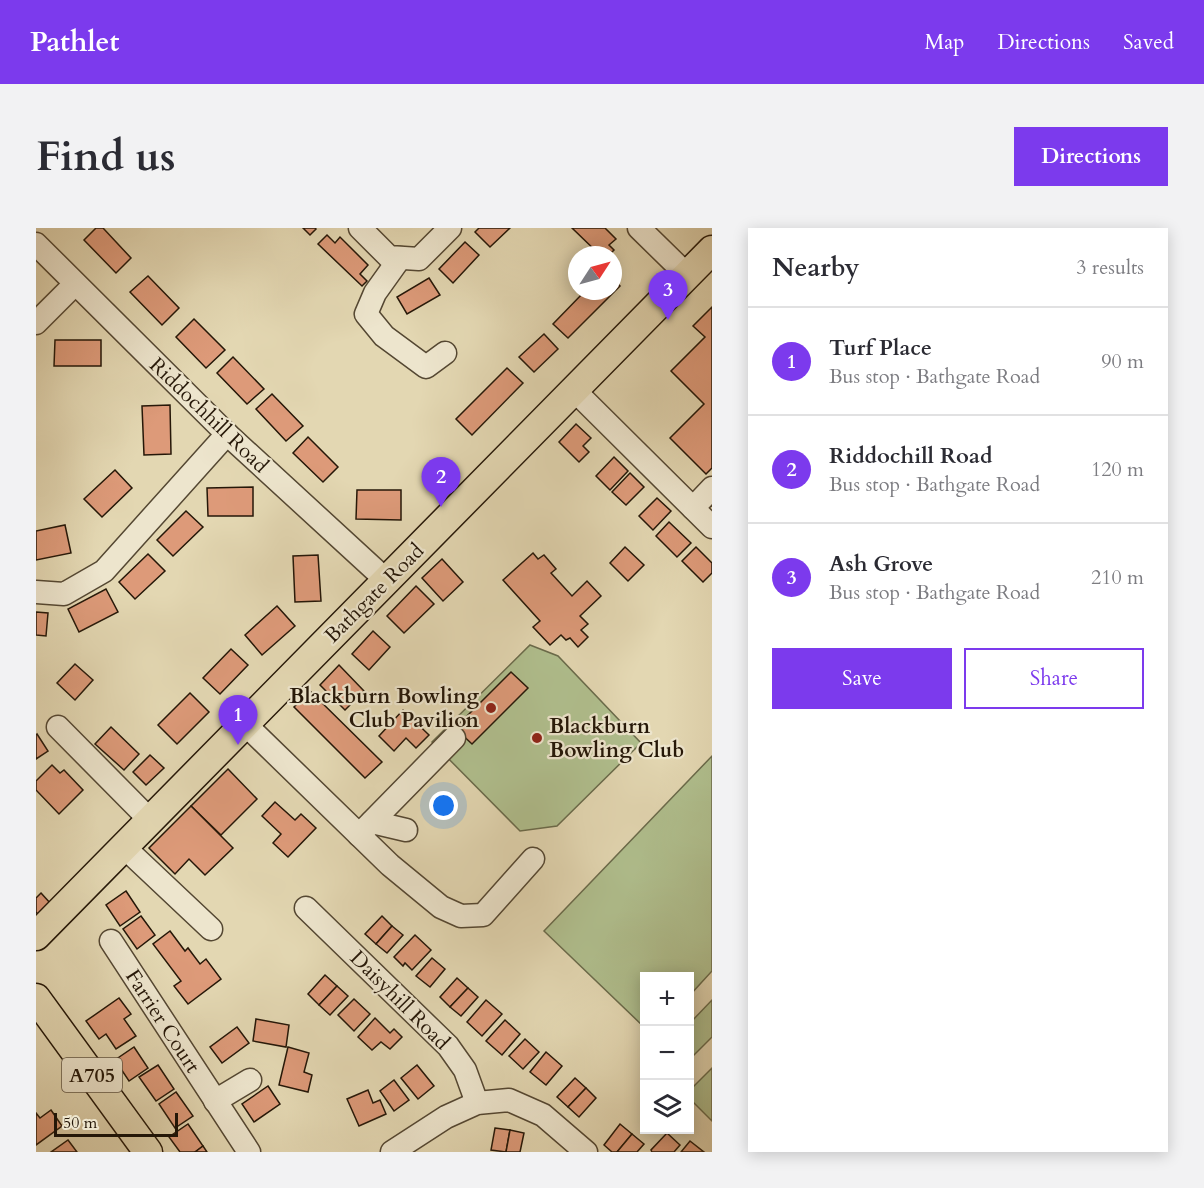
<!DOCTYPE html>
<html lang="en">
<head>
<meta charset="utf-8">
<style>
	:root { --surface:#fff; --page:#f2f2f3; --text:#2b2b33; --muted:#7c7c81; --line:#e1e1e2; --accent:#7c3aed }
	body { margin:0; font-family:Cardo,serif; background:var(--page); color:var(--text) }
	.controls { position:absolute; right:18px; bottom:18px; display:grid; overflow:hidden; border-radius:0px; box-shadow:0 3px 15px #0003 }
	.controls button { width:54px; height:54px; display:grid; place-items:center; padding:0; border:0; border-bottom:2px solid var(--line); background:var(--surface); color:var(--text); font:30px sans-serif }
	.compass { position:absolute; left:532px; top:18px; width:54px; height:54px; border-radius:50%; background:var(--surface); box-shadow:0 3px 15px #0003; rotate:54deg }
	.scale { position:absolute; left:18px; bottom:15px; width:124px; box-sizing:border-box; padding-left:6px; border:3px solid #251708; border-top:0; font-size:16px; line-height:21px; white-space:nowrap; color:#251708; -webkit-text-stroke:4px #ede5cd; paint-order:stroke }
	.you { position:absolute; left:408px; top:578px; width:21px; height:21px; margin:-15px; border:4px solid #fff; border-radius:50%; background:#1a73e8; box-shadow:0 0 0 9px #1a73e833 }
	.badge { display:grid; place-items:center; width:39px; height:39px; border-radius:50%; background:var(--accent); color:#fff; font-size:20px; font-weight:700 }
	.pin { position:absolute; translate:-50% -50px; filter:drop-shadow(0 2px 3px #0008) }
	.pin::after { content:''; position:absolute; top:32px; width:21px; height:18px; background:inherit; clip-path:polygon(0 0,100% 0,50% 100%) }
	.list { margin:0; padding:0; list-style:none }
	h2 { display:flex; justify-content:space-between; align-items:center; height:78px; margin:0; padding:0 24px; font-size:26px }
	h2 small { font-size:20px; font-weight:400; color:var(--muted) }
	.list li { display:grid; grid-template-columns:39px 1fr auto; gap:18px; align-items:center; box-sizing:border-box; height:108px; padding:0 24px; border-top:2px solid var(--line) }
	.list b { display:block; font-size:22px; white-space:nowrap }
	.list p { margin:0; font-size:20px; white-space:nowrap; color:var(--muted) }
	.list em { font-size:20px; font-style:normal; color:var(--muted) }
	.actions { display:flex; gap:12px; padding:18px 24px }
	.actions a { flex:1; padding:14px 0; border:2px solid var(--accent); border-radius:0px; text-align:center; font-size:21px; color:var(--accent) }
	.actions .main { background:var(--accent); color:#fff }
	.icon { flex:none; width:33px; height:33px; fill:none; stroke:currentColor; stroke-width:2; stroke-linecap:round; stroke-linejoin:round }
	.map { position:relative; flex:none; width:676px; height:924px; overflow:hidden; border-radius:0px }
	header { display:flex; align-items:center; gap:36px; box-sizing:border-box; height:84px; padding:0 30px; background:var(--accent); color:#fff }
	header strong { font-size:28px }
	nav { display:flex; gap:33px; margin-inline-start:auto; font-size:21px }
	.intro { display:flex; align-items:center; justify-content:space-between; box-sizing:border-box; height:144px; padding:0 36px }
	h1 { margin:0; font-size:42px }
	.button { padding:15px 27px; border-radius:0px; background:var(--accent); color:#fff; font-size:21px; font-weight:700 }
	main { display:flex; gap:36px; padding:0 36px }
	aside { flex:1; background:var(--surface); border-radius:0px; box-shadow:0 3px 15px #0003 }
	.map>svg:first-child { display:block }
	.green { fill:#b0bf8e; stroke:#6a6b4b; stroke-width:1.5 }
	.building { fill:#dd9a79; stroke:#251708; stroke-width:1.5 }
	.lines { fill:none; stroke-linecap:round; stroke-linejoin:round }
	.minor-casing { stroke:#544732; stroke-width:25 }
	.major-casing { stroke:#251708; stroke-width:31 }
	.minor { stroke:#ede5cd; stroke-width:22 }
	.major { stroke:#e3d7b2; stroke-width:28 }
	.poi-dot { fill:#8f2418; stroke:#ede5cd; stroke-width:2 }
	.labels { text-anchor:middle; stroke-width:4.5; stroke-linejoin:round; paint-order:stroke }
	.shield { fill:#ede5cd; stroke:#615543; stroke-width:1.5 }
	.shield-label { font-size:20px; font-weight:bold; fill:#251708 }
	.street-label { font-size:21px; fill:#251708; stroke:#ede5cd }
	.poi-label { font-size:21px; font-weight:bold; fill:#251708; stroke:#ede5cd; text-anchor:end }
</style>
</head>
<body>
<header>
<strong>Pathlet</strong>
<nav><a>Map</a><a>Directions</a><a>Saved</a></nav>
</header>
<div class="intro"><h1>Find us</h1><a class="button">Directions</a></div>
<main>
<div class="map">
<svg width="676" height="924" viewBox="0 0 676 924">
	<rect width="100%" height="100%" fill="#e3d7b2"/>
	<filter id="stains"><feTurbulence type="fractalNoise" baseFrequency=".00333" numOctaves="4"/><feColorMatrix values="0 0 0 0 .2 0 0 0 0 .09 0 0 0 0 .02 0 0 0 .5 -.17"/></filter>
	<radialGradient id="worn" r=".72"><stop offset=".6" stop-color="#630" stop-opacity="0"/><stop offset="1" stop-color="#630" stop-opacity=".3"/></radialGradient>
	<g class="green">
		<polygon points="494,417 522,428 605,515 521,598 484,603 396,514"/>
		<polygon points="676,528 676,743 654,767 654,748 608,748 608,799 508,703"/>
		<polygon points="676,772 676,809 654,831 654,795"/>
		<polygon points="676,840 676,893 654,871 654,862"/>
	</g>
	<g class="building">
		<polygon points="60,0 67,0 95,30 80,45 48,12"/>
		<polygon points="267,0 279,0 280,1 274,7"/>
		<polygon points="443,0 474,0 454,19 439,4"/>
		<polygon points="536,0 569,0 580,11 573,17 578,22 573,27 564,27"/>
		<polygon points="291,7 299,15 304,9 332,37 324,46 331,53 326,58 282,16"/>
		<polygon points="429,14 443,27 417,55 403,41"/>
		<polygon points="112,48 143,80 126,97 94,64"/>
		<polygon points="393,50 404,67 371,86 361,69"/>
		<polygon points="577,51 584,58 532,110 517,96 549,63 577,63"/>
		<polygon points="676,79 676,240 670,246 634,210 668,176 635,143 669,109 657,98"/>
		<polygon points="158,91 189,122 170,140 140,109"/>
		<polygon points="508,106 522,121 498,144 483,129"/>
		<polygon points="19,112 65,112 65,138 18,138"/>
		<polygon points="197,129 228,161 211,176 181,145"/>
		<polygon points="471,140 487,155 436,207 420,191"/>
		<polygon points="236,166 267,198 250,213 220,181"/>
		<polygon points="134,177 135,226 108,227 106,178"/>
		<polygon points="540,196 555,210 547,218 553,224 543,234 523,214"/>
		<polygon points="272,209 302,239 287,254 257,225"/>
		<polygon points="578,229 592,243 574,262 560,248"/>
		<polygon points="79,242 96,260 66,289 48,271"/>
		<polygon points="594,245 608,259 590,277 576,264"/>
		<polygon points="217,259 217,288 172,288 171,260"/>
		<polygon points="321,262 365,262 365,292 320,291"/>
		<polygon points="621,270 635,283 617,302 603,288"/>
		<polygon points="150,283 167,299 137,328 121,312"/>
		<polygon points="633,294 655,315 641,329 620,308"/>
		<polygon points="29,297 35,325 0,332 0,303"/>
		<polygon points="589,319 608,337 592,353 574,335"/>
		<polygon points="660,319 676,335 676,345 667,354 646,333"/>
		<polygon points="497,325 502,331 508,327 520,341 515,345 536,368 551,353 565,368 544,388 552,396 545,402 552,409 542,419 534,410 530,412 525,407 514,417 497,399 504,393 467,352"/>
		<polygon points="112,326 129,343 99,371 83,354"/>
		<polygon points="282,327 285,373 259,374 257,328"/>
		<polygon points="406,331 427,354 407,373 386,350"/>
		<polygon points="380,358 398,376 368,405 351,388"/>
		<polygon points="70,361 82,384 43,404 32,381"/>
		<polygon points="241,378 259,398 226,427 209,407"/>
		<polygon points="0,384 12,385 10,408 0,407"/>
		<polygon points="337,403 354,419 333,442 316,426"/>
		<polygon points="195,421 212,437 184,466 167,450"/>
		<polygon points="39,436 57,452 39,472 21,455"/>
		<polygon points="303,437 328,463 309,482 284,457"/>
		<polygon points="475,444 492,460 436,516 419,500"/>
		<polygon points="274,463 346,534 329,550 258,479"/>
		<polygon points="154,465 173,484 141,516 122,497"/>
		<polygon points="367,482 393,507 380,520 370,510 358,523 343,508"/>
		<polygon points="75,499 103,526 88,542 59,516"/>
		<polygon points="1,506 12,523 0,531 0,507"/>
		<polygon points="114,527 128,540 110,557 97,544"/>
		<polygon points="16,537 24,545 28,542 47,562 23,586 0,562 0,553"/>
		<polygon points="192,541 221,571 185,607 155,578"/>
		<polygon points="239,574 259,592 265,586 280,600 252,629 237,615 245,606 226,588"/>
		<polygon points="155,578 197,620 169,647 153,631 139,646 113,620"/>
		<polygon points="90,663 104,684 84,698 70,677"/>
		<polygon points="5,665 15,676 3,688 0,684 0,670"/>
		<polygon points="105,688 119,707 101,721 87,701"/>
		<polygon points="346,688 356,698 340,716 329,706"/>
		<polygon points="356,698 367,707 351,725 340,716"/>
		<polygon points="134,703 149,723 152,720 164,736 170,731 185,751 152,776 138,758 145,753 117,716"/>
		<polygon points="379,707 395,722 376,742 369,735 367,738 358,729"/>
		<polygon points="396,730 409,741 394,759 380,748"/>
		<polygon points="289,747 301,758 283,777 272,766"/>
		<polygon points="421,750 432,760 414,779 404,769"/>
		<polygon points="301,758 312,768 294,787 283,777"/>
		<polygon points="432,760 442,769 425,788 414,779"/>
		<polygon points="83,770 95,786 88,791 100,808 80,821 70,806 63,811 50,793"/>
		<polygon points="318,771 334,786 318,803 302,787"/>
		<polygon points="450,772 466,786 446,808 431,794"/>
		<polygon points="339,790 354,805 358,801 366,809 354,821 345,814 336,822 322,809"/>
		<polygon points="220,791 253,797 250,819 217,813"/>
		<polygon points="469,792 484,806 466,827 450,813"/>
		<polygon points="201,799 213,815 186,835 174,819"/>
		<polygon points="489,811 503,824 487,841 473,828"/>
		<polygon points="98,819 112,840 93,853 79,832"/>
		<polygon points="252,819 273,825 268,844 276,847 272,864 243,857"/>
		<polygon points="510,824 526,838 510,857 494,844"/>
		<polygon points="122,837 138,861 120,873 103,849"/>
		<polygon points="381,837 398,858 382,871 365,850"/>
		<polygon points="539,850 550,860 532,879 521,869"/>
		<polygon points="358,852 373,872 358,883 344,863"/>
		<polygon points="232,858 244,876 218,894 206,876"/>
		<polygon points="550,860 560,870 543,889 532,879"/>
		<polygon points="332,862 337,875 344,872 350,886 323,898 311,871"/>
		<polygon points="140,864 157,888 139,900 123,876"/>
		<polygon points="15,882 26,898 0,917 0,885 4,890"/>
		<polygon points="152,896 167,918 159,924 144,924 133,909"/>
		<polygon points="584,896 596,906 581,924 576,924 568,917"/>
		<polygon points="459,900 474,902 470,924 455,922"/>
		<polygon points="474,902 488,905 484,924 470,924"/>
		<polygon points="631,905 644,917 638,924 616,924 615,922"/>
		<polygon points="596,906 608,916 601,924 581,924"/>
		<polygon points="32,912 41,924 15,924"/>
		<polygon points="654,913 668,924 645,924"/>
		<polygon points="167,918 171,924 159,924"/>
	</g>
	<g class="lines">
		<g class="minor-casing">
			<g id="minor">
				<polyline points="324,0 353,29 383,31 414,0"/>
				<polyline points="603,0 651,47"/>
				<polyline points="0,16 191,206 350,352"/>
				<polyline points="364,30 339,65 330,86 348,108 390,139 409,125"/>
				<polyline points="0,95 39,56"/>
				<polyline points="538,162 676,299"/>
				<polyline points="657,280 676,260"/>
				<polyline points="0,364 28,366 68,343 191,206"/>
				<polyline points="209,496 354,637 405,679 425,688 447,687 497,631"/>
				<polyline points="22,499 114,592"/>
				<polyline points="336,594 370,602"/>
				<polyline points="323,607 418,510"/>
				<polyline points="88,619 175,701"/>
				<polyline points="270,680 412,818 429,842 441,875"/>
				<polyline points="75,713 213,924"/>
				<polyline points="179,873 214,852"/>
				<polyline points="356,924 410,889 441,875 473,872 507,887 550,924"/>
			</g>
		</g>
		<g class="major-casing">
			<g id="major">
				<polyline points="0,708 676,22"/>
				<polyline points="0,770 112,924"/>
			</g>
		</g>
		<use href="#minor" class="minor"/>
		<use href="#major" class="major"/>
	</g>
	<g class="poi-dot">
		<circle cx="455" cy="480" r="6"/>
		<circle cx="501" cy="510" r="6"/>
	</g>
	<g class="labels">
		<rect class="shield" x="26" y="830" width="60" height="34" rx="4.5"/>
		<g class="shield-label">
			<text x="56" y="854">A705</text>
		</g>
		<g class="street-label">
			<text transform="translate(173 187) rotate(44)" y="7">Riddochhill Road</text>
			<text transform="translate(338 365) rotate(-45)" y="7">Bathgate Road</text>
			<text transform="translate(364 772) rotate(45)" y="7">Daisyhill Road</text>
			<text transform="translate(127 793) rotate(57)" y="7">Farrier Court</text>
		</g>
		<g class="poi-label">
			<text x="443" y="475">Blackburn Bowling<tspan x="443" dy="24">Club Pavilion</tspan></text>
			<text x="513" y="505" text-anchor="start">Blackburn<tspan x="513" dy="24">Bowling Club</tspan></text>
		</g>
	</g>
	<rect width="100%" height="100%" filter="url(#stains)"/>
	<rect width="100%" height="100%" fill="url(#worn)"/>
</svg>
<div class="controls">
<button>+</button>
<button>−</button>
<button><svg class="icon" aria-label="layers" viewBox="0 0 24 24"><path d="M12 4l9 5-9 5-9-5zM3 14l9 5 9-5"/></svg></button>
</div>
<svg class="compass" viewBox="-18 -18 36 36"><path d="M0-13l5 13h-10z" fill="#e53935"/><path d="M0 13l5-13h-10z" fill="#7c7c81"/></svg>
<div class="scale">50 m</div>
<div class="you"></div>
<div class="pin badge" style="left:202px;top:517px">1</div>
<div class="pin badge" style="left:405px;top:279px">2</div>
<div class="pin badge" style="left:632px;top:92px">3</div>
</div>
<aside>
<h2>Nearby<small>3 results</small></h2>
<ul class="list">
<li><span class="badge">1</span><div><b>Turf Place</b><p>Bus stop · Bathgate Road</p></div><em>90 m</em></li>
<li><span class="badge">2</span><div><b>Riddochill Road</b><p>Bus stop · Bathgate Road</p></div><em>120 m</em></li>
<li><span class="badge">3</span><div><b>Ash Grove</b><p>Bus stop · Bathgate Road</p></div><em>210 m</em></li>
</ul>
<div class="actions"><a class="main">Save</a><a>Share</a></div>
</aside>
</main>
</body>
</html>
